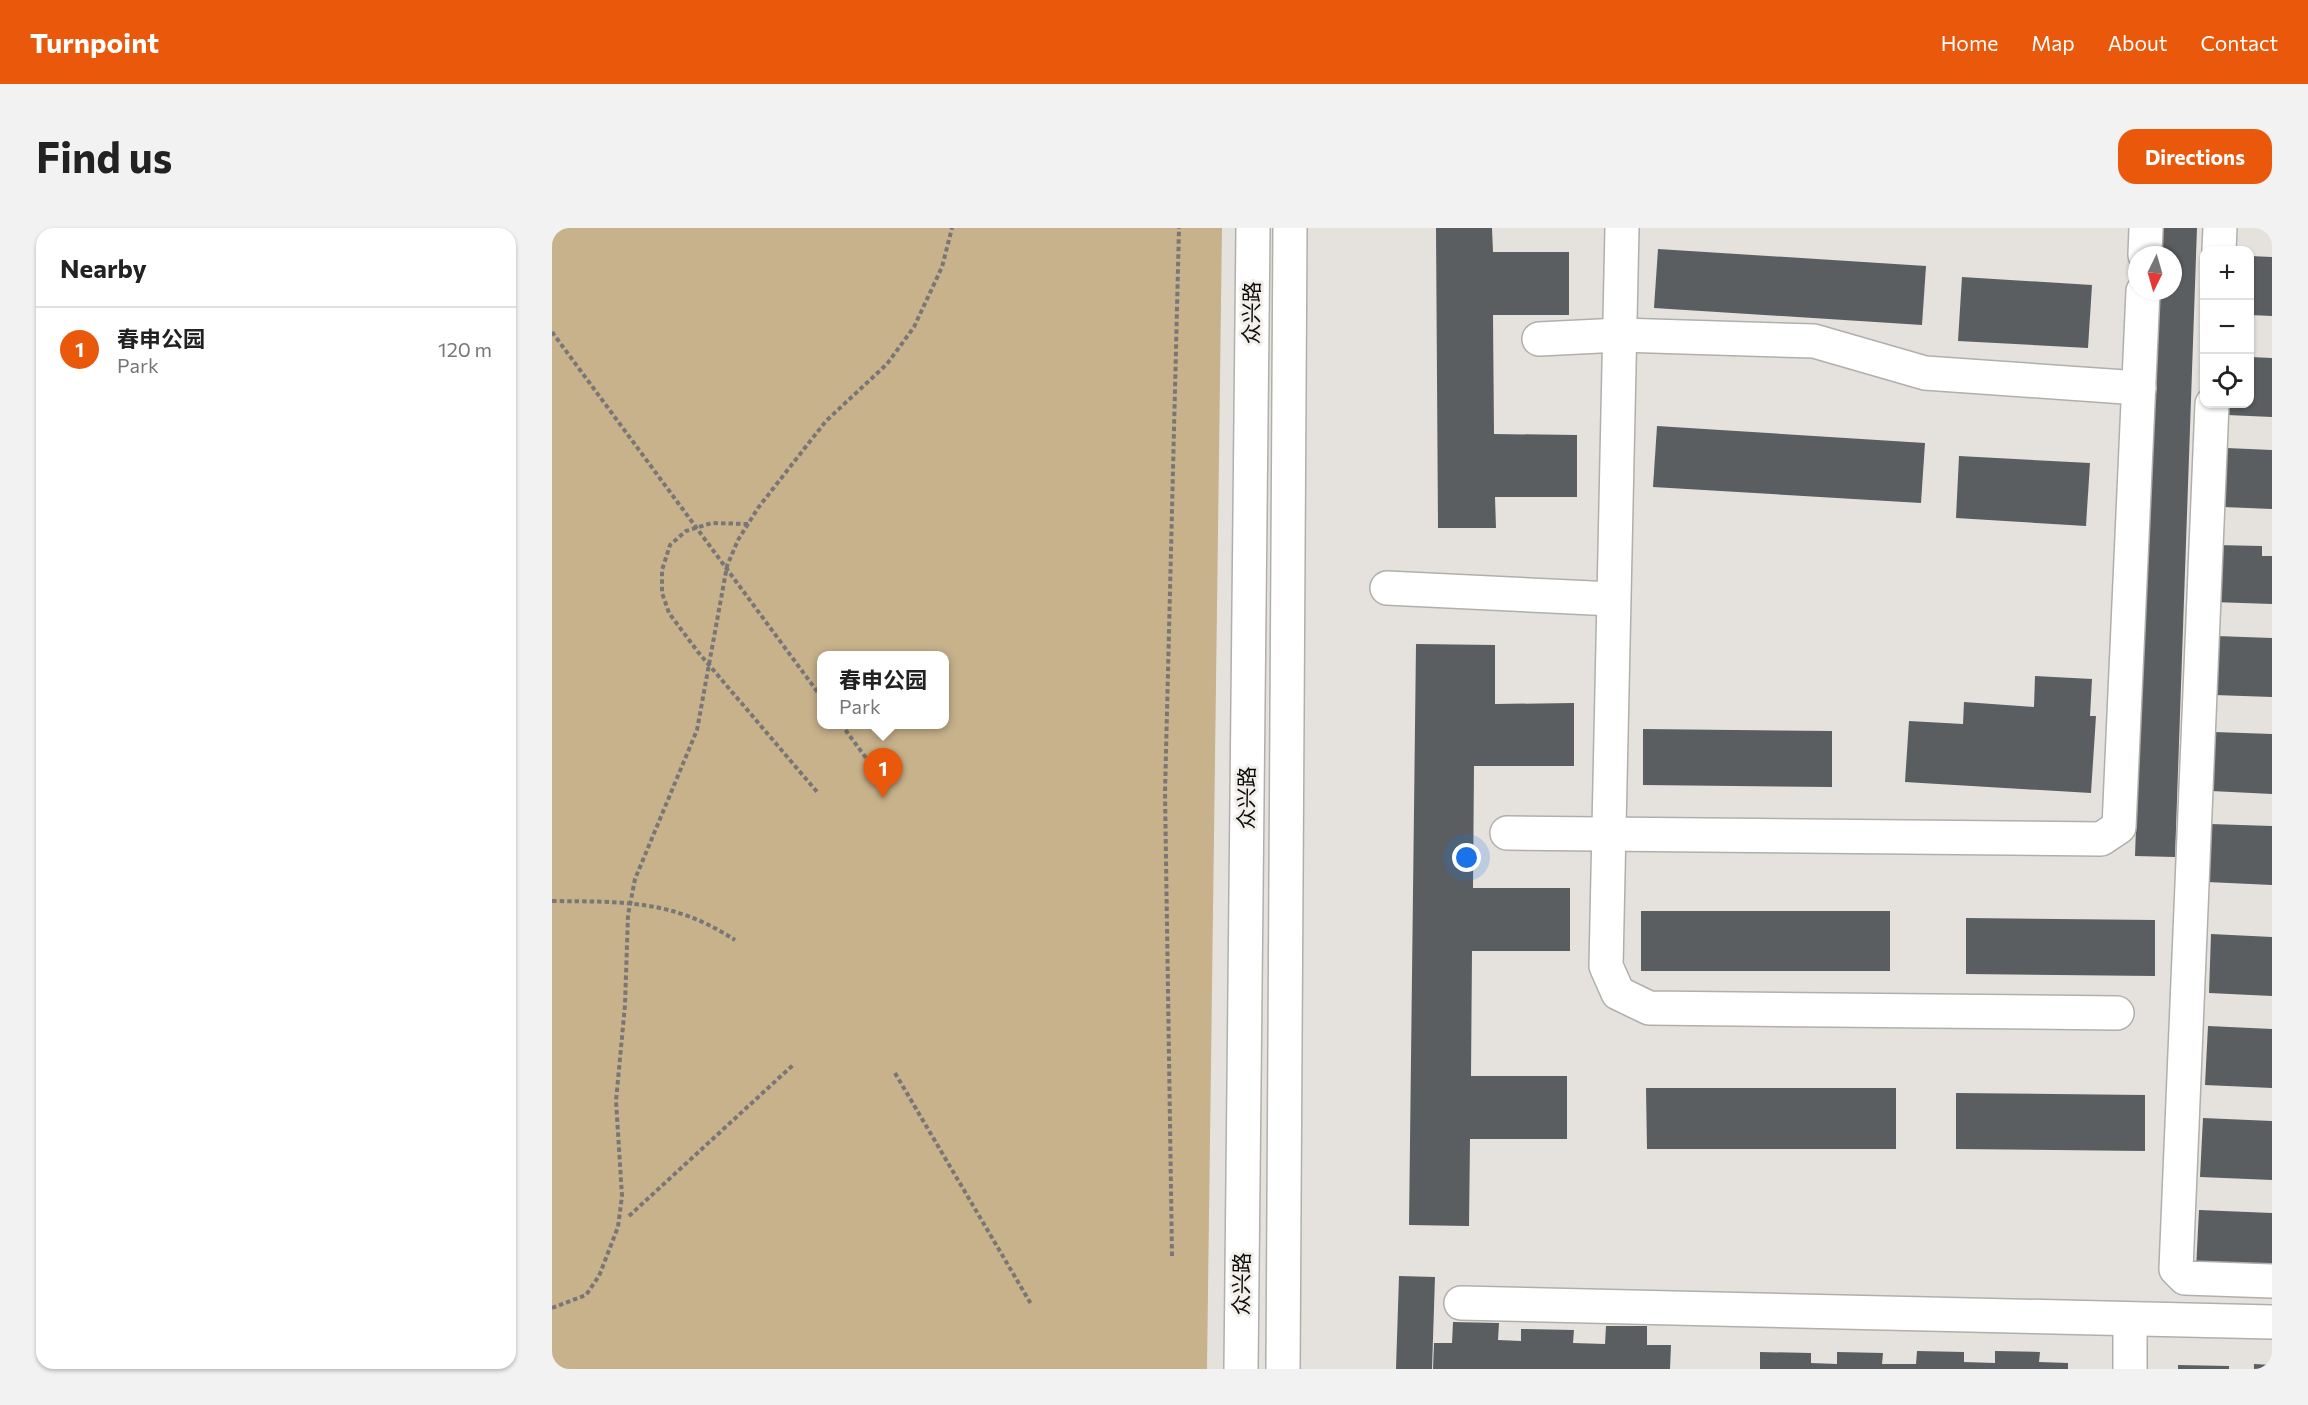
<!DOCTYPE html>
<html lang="en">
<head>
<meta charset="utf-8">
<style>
	:root { --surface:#fff; --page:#f2f2f2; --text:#222; --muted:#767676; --line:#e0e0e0; --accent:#ea580c }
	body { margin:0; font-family:Commissioner,"Noto Sans SC",sans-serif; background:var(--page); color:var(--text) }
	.controls { position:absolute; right:18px; top:18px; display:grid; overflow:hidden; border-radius:12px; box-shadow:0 2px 4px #0004 }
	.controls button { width:54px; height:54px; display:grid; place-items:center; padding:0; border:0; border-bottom:2px solid var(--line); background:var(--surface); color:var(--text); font:30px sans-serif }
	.compass { position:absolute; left:1576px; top:18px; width:54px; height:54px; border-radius:50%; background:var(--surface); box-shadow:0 2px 4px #0004; rotate:185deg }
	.you { position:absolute; left:915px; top:630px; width:21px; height:21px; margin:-15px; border:4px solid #fff; border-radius:50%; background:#1a73e8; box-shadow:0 0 0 9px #1a73e833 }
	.badge { display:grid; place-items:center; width:39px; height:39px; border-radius:50%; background:var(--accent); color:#fff; font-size:20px; font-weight:700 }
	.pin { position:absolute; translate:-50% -50px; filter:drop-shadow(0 2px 3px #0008) }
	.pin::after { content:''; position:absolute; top:32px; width:21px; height:18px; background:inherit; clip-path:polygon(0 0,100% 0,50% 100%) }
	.popup { position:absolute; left:265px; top:423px; width:132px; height:78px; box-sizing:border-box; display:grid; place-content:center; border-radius:12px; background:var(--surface); filter:drop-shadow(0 2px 4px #0005); font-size:20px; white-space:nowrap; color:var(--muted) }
	.popup b { font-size:22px; color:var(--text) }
	.popup::after { content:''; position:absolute; left:50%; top:100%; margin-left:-12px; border:12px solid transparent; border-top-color:var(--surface) }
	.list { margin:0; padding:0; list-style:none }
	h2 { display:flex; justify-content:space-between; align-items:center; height:78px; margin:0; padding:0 24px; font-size:26px }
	h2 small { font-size:20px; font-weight:400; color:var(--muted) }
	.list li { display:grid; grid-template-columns:39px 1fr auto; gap:18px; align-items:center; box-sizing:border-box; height:84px; padding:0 24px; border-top:2px solid var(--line) }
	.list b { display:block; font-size:22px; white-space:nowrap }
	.list p { margin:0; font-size:20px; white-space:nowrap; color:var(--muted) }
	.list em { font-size:20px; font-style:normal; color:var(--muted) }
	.icon { flex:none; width:33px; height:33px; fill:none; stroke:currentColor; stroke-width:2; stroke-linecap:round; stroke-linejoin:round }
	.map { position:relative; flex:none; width:1720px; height:1141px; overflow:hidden; border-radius:18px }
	header { display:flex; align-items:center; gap:36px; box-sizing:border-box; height:84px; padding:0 30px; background:var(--accent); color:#fff }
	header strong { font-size:28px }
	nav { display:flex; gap:33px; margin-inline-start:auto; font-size:21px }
	.intro { display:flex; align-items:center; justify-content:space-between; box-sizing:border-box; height:144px; padding:0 36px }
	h1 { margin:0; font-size:42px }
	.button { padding:15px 27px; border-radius:18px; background:var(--accent); color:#fff; font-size:21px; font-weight:700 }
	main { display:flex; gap:36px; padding:0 36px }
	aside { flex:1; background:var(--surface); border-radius:18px; box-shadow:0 2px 4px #0004 }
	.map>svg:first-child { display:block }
	.green { fill:#c8b28c; fill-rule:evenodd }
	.building { fill:#5a5e61 }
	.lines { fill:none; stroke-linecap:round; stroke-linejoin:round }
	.minor-casing { stroke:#b1afab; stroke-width:36 }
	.path { stroke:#797775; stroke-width:4; stroke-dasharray:4.5 3; stroke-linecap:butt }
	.minor { stroke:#fff; stroke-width:33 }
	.labels { text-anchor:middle; stroke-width:6; stroke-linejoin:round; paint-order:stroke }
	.street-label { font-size:21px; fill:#0d0c0b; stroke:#f2efeb }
</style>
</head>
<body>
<header>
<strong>Turnpoint</strong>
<nav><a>Home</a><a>Map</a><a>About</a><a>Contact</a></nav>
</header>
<div class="intro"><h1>Find us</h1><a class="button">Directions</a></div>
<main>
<aside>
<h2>Nearby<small></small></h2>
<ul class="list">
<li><span class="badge">1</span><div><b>春申公园</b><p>Park</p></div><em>120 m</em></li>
</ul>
</aside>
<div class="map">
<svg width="1720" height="1141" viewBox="0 0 1720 1141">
	<rect width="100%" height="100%" fill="#e5e2de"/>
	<path class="green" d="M0,0H670L655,1141H0ZM270,428H392V496H270Z"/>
	<g class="building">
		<polygon points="884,0 940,0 941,24 1017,24 1017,87 941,87 942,206 1025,207 1025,269 943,269 944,300 886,300"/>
		<polygon points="1605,0 1645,0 1623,629 1583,628 1603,63 1621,63 1621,27 1604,27"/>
		<polygon points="1106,21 1374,38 1370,97 1102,80"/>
		<polygon points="1698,28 1720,29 1720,88 1698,87"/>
		<polygon points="1410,49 1540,57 1536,120 1406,113"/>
		<polygon points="1698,129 1720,130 1720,189 1675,187 1676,176 1698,176"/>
		<polygon points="1105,198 1373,215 1369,275 1101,259"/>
		<polygon points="1674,220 1720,222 1720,281 1671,279"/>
		<polygon points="1407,228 1538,235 1534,298 1404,290"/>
		<polygon points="1663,317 1710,318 1710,328 1720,328 1720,376 1661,374"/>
		<polygon points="1664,408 1720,410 1720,469 1662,467"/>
		<polygon points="864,416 943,417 943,476 1022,475 1022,538 922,538 921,660 1018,660 1018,723 920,723 919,848 1015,848 1015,911 918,911 917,998 857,997"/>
		<polygon points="1483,448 1540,451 1538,488 1544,488 1539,565 1353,554 1357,493 1411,496 1412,474 1482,479"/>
		<polygon points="1091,501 1280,503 1280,559 1091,557"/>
		<polygon points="1662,504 1720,506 1720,566 1659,563"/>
		<polygon points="1658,596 1720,598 1720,657 1655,654"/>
		<rect x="1089" y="683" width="249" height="60"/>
		<polygon points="1414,690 1603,692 1603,748 1414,746"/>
		<polygon points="1659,706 1720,709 1720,768 1657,765"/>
		<polygon points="1656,798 1720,801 1720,860 1653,857"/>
		<polygon points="1094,860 1344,860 1344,921 1095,921"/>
		<polygon points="1404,865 1593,867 1593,923 1404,921"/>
		<polygon points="1651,890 1720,893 1720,952 1648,949"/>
		<polygon points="1647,982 1720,985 1720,1044 1644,1041"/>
		<polygon points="847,1048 883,1049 880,1141 844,1141"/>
		<polygon points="901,1094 947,1095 946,1112 969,1113 969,1101 1022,1102 1021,1115 1053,1116 1054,1098 1095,1098 1095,1117 1119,1117 1118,1141 881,1141 882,1115 900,1115"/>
		<polygon points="1365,1123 1412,1124 1412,1134 1443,1135 1443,1123 1488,1124 1487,1134 1516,1135 1516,1141 1208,1141 1208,1124 1259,1125 1259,1135 1285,1136 1285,1124 1331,1125 1330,1136 1364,1136"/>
		<polygon points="1702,1136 1720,1137 1720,1141 1702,1141"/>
		<polygon points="1626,1137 1677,1138 1677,1141 1626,1141"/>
	</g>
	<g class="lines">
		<g class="minor-casing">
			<g id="minor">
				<polyline points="1070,0 1054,738 1066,765 1097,780 1565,785"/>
				<polyline points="1667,22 1668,0"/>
				<polyline points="1593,27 1594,0"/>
				<polyline points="987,111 1068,107 1262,113 1373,145 1587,160"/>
				<polyline points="1660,176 1624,1041 1633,1050 1720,1053"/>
				<polyline points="835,360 1061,371"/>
				<polyline points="955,605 1549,611 1567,599 1591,63"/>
				<polyline points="909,1075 1720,1094"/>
				<polyline points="689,1141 701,0"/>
				<polyline points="731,1141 738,0"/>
				<polyline points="1578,1141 1578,1092"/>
			</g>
		</g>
		<g class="path">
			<polyline points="0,104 270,470"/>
			<polyline points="196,296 160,295 134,303 118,317 110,342 110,365 117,385 146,424 266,565"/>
			<polyline points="289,496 320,538"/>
			<path d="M0,673C71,674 120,671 183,712"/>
			<polyline points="343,845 479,1076"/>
			<polyline points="77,988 241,837"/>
			<polyline points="620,1028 613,565 627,0"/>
			<polyline points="0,1080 34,1067 47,1048 66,999 70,968 64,873 73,777 76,687 83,651 145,502 175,338 186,312 206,280 252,221 274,193 335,136 362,99 390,39 400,0"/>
		</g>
		<use href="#minor" class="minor"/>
	</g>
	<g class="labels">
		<g class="street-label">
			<text transform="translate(700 85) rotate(-89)" y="7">众兴路</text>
			<text transform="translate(695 570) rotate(-89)" y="7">众兴路</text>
			<text transform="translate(690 1056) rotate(-89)" y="7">众兴路</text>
		</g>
	</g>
</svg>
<div class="controls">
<button>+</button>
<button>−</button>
<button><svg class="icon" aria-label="locate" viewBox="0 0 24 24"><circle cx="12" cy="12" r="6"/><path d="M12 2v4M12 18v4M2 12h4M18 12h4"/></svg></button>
</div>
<svg class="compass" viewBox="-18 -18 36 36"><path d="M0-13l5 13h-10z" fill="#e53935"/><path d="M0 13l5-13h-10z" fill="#767676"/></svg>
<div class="you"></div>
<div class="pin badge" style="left:331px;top:570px">1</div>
<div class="popup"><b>春申公园</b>Park</div>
</div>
</main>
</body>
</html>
